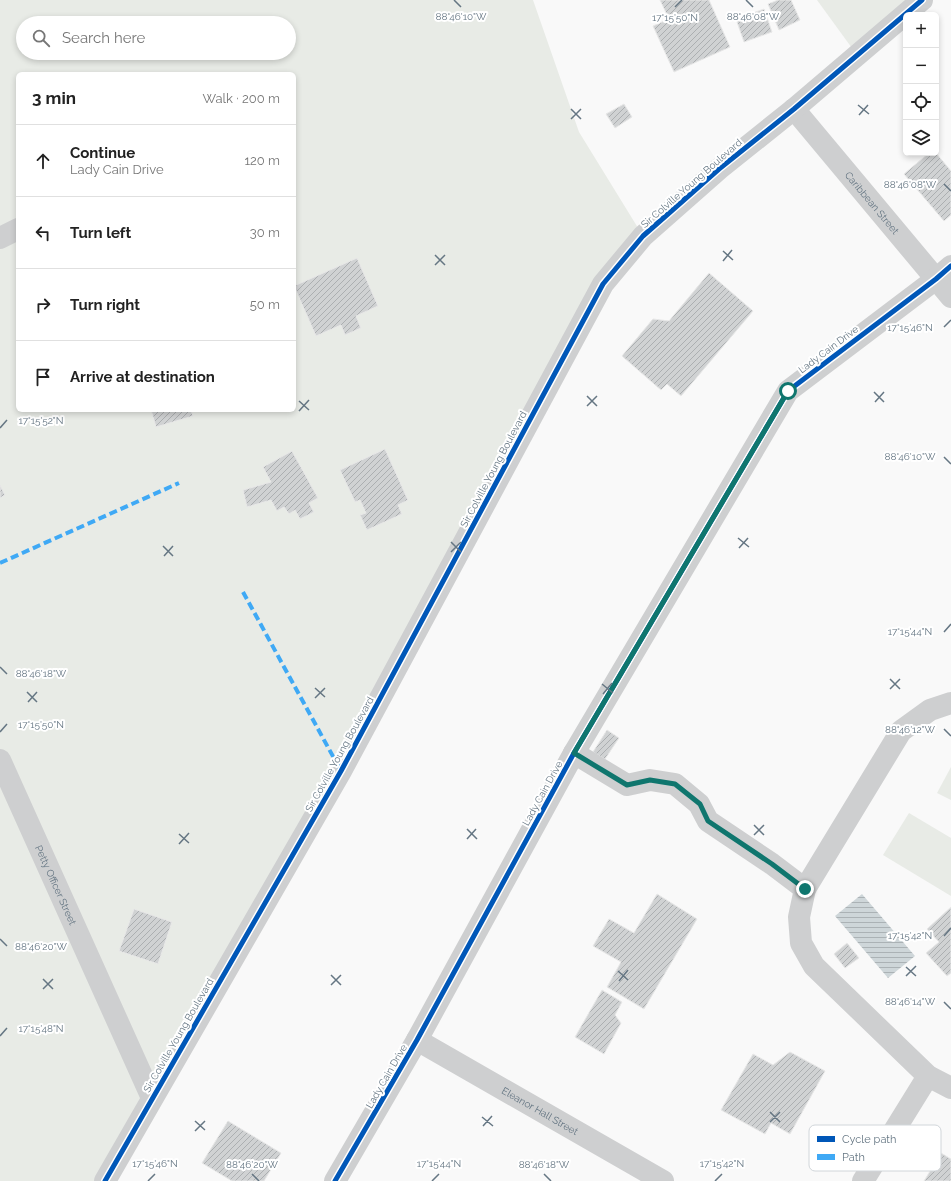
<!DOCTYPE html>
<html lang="en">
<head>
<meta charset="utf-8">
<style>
	:root { --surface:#fff; --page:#f6f6f6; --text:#222; --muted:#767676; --line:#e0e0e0 }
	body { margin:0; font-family:Raleway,sans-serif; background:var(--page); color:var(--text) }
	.controls { position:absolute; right:12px; top:12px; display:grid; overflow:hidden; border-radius:6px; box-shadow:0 2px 6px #0003 }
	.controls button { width:36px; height:36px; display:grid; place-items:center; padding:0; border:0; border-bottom:1px solid var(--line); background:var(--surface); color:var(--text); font:20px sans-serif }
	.stop { position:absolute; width:12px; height:12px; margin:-9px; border:3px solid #0f766e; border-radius:50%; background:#fff }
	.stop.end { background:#0f766e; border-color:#fff; box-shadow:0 1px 4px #0008 }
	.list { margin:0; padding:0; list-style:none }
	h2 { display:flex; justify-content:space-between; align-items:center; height:52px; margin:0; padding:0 16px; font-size:17px }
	h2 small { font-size:13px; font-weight:400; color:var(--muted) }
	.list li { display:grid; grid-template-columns:26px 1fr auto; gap:12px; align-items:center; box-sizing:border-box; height:72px; padding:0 16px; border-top:1px solid var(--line) }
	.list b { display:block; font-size:15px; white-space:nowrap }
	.list p { margin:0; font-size:13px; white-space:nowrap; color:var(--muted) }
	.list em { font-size:13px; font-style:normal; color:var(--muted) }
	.icon { flex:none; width:22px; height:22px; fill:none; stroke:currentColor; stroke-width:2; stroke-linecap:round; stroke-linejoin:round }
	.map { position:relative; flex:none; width:951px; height:1181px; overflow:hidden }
	.search { position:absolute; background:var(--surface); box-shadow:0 2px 6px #0003; left:16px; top:16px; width:280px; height:44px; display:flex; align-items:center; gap:10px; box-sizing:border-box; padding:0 14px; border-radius:22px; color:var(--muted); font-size:15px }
	.panel { position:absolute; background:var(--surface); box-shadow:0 2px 6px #0003; left:16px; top:72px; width:280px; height:340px; border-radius:6px }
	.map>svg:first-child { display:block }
	.grass { fill:#e8ebe6; fill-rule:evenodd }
	.water { fill:url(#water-rules) }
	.building { fill:url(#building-hatch); stroke:#e8e8e8 }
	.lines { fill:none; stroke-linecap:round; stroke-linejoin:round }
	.minor { stroke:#cecfd0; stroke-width:22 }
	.quiet { stroke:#3fa9f5; stroke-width:4; stroke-dasharray:8 4; stroke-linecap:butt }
	.cycleway-casing { stroke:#fff; stroke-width:8 }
	.cycleway { stroke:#0057b8; stroke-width:5 }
	.route { stroke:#0f766e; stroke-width:5 }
	.ticks { fill:none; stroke:#657683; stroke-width:1.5 }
	.labels { text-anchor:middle; stroke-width:4; stroke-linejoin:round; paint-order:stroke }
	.street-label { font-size:10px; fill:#657683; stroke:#fff }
	.key { fill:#fff; stroke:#d1d6da; stroke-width:1 }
	.key-label { font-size:11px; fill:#657683 }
	.ticks-label { font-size:10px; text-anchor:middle; fill:#657683; stroke:#fff; stroke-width:4; stroke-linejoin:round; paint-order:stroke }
</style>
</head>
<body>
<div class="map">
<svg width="951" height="1181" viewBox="0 0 951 1181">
	<defs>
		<pattern id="water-rules" width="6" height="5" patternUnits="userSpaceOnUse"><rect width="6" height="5" fill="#ced6d9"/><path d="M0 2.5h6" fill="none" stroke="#abb2b5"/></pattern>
		<pattern id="building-hatch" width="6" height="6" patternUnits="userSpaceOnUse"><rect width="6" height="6" fill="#d0d2d3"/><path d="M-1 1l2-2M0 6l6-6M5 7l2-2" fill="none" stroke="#acafb1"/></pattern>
	</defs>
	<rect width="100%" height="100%" fill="#f9f9f9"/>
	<g class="grass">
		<path d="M0,0H533L579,132L643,236L603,284L341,771L96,1181H0ZM23,23H289V53H23ZM18,74H294V410H18Z"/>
		<polygon points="817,0 920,0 857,55"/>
		<polygon points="951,767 951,800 937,793"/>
		<polygon points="909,813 951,838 951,896 883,855"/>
	</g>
	<polygon class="water" points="862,894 915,956 888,978 835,916"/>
	<g class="building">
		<polygon points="660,0 709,0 730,47 674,72 653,26 669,19"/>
		<polygon points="778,0 791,0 800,20 779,30 768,4"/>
		<polygon points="764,9 772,32 744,42 736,19"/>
		<polygon points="624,104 632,117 615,128 606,114"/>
		<polygon points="929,153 936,153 951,171 951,215 944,221 904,174"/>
		<polygon points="357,258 378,306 356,316 361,328 345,335 341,325 316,336 294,286"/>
		<polygon points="709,273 753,311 681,396 667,384 661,390 622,356 653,319 669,321"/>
		<polygon points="151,410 191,410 193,416 156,427"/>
		<polygon points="385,449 408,500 398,505 402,514 367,530 360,515 366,513 360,500 355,502 340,470"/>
		<polygon points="292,451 318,498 309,503 314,512 300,519 295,510 289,514 284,507 277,511 271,500 247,507 243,490 271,482 263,467"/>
		<polygon points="0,485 5,495 0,498"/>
		<polygon points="607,730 619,738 605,759 593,752"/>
		<polygon points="657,894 697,919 644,1009 607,987 621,962 593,946 609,919 634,933"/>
		<polygon points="951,907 951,973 947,976 926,953 939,942 927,929"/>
		<polygon points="134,909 172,922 158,964 119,951"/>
		<polygon points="847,943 859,958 845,968 834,954"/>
		<polygon points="602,990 622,1002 615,1015 621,1023 604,1054 575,1037"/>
		<polygon points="790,1052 825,1071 790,1134 771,1123 765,1134 721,1110 753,1054 773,1065"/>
		<polygon points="228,1121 281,1153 264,1181 232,1181 202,1163"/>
		<polygon points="941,1153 951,1159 951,1181 924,1181"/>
	</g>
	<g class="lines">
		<g class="minor">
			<path id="s1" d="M794,109L951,297"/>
			<polyline points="0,238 18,229"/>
			<polyline points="951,703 930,710 901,731 805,889 799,917 801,943 814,966 928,1076 951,1088"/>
			<polyline points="574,753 627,785 650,780 675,784 699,804 708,821 772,864 805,889"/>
			<path id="s2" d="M0,760L152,1098"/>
			<path id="s3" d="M417,1040L663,1181"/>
			<polyline points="105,1181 341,771 603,284 643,236 719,169 794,109 922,0"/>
			<polyline points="335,1181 417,1040 574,753 788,391 936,279 951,266"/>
			<polyline points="863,1181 928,1076"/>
		</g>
		<g class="quiet">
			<polyline points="0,563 179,483"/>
			<polyline points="243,592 341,771"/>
		</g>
		<g class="cycleway-casing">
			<g id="cycleway">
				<polyline points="105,1181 341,771 603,284 643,236 719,169 794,109 922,0"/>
				<polyline points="335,1181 417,1040 574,753 788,391 936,279 951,266"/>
			</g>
		</g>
		<use href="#cycleway" class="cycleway"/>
	</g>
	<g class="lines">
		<polyline class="route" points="788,391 574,753 627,785 650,780 675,784 700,804 708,821 772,864 805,889"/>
	</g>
	<path class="ticks" d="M454,0L461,7M746,0L753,7M675,7L682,0M858,105L869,114M571,109L581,119M859,115L868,105M571,119L581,109M944,184L951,191M723,251L733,260M435,255L445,265M723,261L732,250M435,265L445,255M944,327L951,320M874,392L884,402M587,396L597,406M299,401L309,410M875,402L884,392M587,406L597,396M299,411L309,400M0,428L7,420M944,457L951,464M738,538L749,547M451,542L461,552M163,546L173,556M739,548L748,538M451,552L461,542M164,556L173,546M944,632L951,624M0,667L7,674M890,679L900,689M602,684L613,693M315,688L325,697M890,689L900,679M27,692L37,702M603,694L612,683M315,698L325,688M28,702L37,692M944,729L951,736M0,732L7,724M754,825L764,835M467,829L477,839M179,834L189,843M754,835L764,825M467,839L476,829M179,844L189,833M944,936L951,928M0,939L7,946M906,967L916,976M618,971L628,980M331,975L341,985M906,976L916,966M43,979L53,989M619,981L628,970M331,985L341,975M43,989L53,979M944,1002L951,1009M0,1036L7,1028M770,1112L780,1122M482,1117L493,1126M195,1121L205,1130M770,1122L780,1112M483,1126L492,1116M195,1131L205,1121M252,1174L259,1181M544,1174L551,1181M148,1181L155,1174M432,1181L439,1174M715,1181L722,1174"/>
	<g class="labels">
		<g class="street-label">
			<text transform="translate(691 183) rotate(-41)" y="4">Sir Colville Young Boulevard</text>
			<text dy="4" stroke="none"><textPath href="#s1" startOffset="122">Caribbean Street</textPath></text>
			<text transform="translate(828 349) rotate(-37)" y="4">Lady Cain Drive</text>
			<text transform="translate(493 469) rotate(-62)" y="4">Sir Colville Young Boulevard</text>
			<text transform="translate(339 754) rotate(-61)" y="4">Sir Colville Young Boulevard</text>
			<text transform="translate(542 793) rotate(-61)" y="4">Lady Cain Drive</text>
			<text dy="4" stroke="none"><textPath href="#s2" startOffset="137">Petty Officer Street</textPath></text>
			<text transform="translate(178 1035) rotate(-60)" y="4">Sir Colville Young Boulevard</text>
			<text transform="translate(386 1076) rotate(-60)" y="4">Lady Cain Drive</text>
			<text dy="4" stroke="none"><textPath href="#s3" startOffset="142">Eleanor Hall Street</textPath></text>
		</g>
	</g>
	<rect x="809" y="1125" width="132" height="46" rx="6" class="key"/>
	<rect x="817" y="1136" width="18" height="6" fill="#0057b8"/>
	<rect x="817" y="1154" width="18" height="6" fill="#3fa9f5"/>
	<g class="key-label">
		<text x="842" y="1143">Cycle path</text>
		<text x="842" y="1161">Path</text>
	</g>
	<g class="ticks-label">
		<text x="461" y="20">88°46'10"W</text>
		<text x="753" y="20">88°46'08"W</text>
		<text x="675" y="21">17°15'50"N</text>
		<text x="910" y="188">88°46'08"W</text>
		<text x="910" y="331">17°15'46"N</text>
		<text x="41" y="424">17°15'52"N</text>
		<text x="910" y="460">88°46'10"W</text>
		<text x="910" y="635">17°15'44"N</text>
		<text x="41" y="677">88°46'18"W</text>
		<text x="41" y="728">17°15'50"N</text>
		<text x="910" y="733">88°46'12"W</text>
		<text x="910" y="939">17°15'42"N</text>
		<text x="41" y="950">88°46'20"W</text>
		<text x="910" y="1005">88°46'14"W</text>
		<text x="41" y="1032">17°15'48"N</text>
		<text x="155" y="1167">17°15'46"N</text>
		<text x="439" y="1167">17°15'44"N</text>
		<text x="722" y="1167">17°15'42"N</text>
		<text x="252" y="1168">88°46'20"W</text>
		<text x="544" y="1168">88°46'18"W</text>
	</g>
</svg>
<div class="controls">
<button>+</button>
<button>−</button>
<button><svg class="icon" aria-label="locate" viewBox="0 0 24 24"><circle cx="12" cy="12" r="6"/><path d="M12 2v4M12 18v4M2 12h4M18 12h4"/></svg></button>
<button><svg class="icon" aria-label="layers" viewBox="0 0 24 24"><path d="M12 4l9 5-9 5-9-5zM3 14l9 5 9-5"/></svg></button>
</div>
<div class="stop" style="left:788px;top:391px"></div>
<div class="stop end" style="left:805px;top:889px"></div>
<div class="search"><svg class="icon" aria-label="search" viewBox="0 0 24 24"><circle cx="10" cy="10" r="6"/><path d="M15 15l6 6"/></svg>Search here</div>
<section class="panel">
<h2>3 min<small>Walk · 200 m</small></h2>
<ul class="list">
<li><svg class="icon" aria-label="ahead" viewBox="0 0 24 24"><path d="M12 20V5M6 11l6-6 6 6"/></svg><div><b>Continue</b><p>Lady Cain Drive</p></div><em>120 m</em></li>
<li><svg class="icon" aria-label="left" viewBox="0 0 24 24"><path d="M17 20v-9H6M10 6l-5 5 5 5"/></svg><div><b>Turn left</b></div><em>30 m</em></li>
<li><svg class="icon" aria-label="right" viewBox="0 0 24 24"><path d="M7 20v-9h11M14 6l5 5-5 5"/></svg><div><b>Turn right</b></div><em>50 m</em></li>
<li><svg class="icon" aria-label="arrive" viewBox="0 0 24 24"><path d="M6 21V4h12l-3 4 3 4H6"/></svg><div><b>Arrive at destination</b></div></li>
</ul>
</section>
</div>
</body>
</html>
